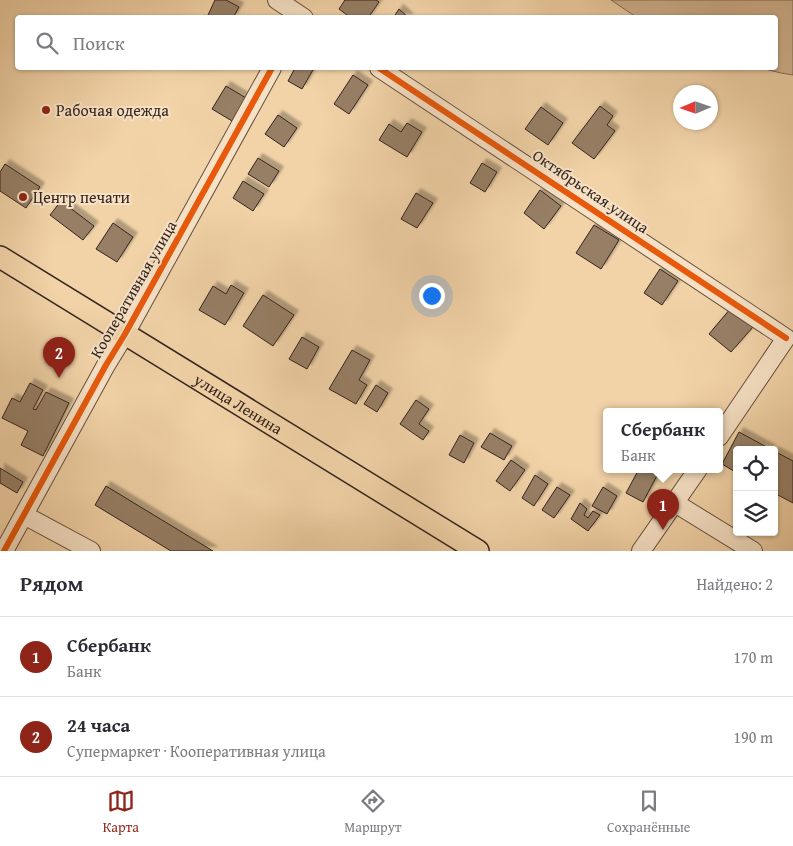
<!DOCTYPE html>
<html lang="ru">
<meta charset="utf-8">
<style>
:root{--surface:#fff;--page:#f7f7f7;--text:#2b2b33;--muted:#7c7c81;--line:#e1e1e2;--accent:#8f2418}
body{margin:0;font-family:"Gentium Book Plus",serif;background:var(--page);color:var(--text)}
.controls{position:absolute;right:15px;bottom:15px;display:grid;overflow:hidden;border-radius:5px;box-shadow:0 1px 4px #0004}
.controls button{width:45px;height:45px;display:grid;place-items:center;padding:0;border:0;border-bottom:1px solid var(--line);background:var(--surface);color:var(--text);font:25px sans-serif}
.compass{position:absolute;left:673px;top:85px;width:45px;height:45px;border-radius:50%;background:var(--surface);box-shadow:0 1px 4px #0004;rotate:268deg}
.you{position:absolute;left:431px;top:295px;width:18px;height:18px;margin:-12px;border:4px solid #fff;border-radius:50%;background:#1a73e8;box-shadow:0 0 0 8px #1a73e833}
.badge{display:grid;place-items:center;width:32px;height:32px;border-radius:50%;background:var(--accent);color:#fff;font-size:16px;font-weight:700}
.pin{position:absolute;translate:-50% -41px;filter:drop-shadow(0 1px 2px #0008)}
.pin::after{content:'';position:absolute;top:26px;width:18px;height:15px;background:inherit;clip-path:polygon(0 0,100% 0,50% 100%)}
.popup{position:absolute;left:603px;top:408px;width:120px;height:65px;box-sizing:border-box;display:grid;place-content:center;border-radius:5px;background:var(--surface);filter:drop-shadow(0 1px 4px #0005);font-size:16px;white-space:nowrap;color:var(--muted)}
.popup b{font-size:19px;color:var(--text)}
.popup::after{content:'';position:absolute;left:50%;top:100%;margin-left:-10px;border:10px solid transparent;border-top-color:var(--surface)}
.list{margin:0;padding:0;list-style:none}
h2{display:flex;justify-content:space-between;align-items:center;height:65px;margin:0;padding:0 20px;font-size:21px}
h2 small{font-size:16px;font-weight:400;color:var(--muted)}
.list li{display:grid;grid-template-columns:32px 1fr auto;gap:15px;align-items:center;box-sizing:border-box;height:80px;padding:0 20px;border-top:1px solid var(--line)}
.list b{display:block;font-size:19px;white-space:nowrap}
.list p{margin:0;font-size:16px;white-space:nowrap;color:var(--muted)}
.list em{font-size:16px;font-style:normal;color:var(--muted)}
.icon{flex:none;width:28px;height:28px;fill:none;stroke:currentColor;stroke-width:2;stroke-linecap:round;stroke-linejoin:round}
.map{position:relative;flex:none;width:793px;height:551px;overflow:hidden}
.search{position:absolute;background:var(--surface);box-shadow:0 1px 4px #0004;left:15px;right:15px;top:15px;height:55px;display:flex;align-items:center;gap:12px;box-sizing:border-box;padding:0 18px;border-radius:5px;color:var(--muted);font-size:19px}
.sheet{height:225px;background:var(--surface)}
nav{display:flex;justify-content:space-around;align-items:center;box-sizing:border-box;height:70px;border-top:1px solid var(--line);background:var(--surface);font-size:14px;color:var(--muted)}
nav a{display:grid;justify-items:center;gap:2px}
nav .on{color:var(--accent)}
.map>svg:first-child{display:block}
.green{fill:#d2b591;stroke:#836c58}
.building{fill:#977f66;stroke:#34241e;filter:url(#shadow)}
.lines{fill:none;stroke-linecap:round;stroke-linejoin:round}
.minor-casing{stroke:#645040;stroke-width:20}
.major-casing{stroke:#34241e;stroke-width:24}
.minor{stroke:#f7e2c6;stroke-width:18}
.major{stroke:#f2d3a8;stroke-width:21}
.cycleway-casing{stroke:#f7e2c6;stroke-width:9}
.cycleway{stroke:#e8590c;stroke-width:6}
.poi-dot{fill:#8f2418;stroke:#f7e2c6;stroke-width:2}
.labels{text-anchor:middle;stroke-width:4;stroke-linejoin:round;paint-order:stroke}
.poi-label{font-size:16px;fill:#34241e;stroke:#f7e2c6;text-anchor:start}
.street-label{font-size:16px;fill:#34241e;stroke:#f7e2c6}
</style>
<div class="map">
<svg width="793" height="551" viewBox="0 0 793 551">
<defs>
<filter id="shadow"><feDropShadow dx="4.5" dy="-4.5" stdDeviation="1" flood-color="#0004"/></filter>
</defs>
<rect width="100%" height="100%" fill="#f2d3a8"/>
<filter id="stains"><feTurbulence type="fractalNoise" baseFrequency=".004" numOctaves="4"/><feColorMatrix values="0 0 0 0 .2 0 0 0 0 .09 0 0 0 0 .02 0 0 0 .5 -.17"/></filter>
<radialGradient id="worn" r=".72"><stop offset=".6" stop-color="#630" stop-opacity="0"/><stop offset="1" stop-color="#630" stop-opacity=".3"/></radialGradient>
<path class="green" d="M611,0H793V75L781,73L761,68H776V18L636,17Z"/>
<path class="building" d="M215,0H226L239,7L233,18H213L208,15Z
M345,0H376L379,2L368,18H351L339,9Z
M399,9L409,18H393Z
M295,68H314L302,89L288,81Z
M353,75L368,85L349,114L334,104Z
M226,86L246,98L232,121L212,109Z
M600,106L613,116L607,125L615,131L594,159L572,143Z
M541,107L563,123L548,145L525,129Z
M278,115L297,128L284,147L265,134Z
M407,123L422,132L407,157L379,140L389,124L401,132Z
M258,158L279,171L269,187L248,174Z
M482,163L497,172L485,192L470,183Z
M5,164L40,187L26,208L0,191V172Z
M243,181L264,194L253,211L233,198Z
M540,190L561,206L544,229L524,213Z
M416,193L433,203L417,228L401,219Z
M61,201L94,226L83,240L50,215Z
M113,223L133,237L117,262L96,249Z
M594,225L619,240L601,269L576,253Z
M660,269L678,281L662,305L644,293Z
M231,285L244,293L225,325L199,310L213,286L226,294Z
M263,295L294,315L273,346L243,326Z
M731,308L753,327L731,352L709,334Z
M302,337L319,347L307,369L289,359Z
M352,350L370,360L359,380L367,385L356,404L329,389Z
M30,383L43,390L33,409L36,410L46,392L69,403L43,456L21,445L28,431L2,418L12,398L20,402Z
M376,385L388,393L377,412L364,404Z
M416,400L429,409L419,424L429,431L423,440L400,424Z
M739,432L772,450H737V473L722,464Z
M490,433L512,446L504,460L481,447Z
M460,435L474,443L464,463L449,455Z
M774,451L793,461V503L774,493Z
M511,460L525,470L510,491L496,481Z
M0,468L23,482L17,493L0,483Z
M639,469H658L660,470L643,502L626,493Z
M535,475L548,484L534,506L522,498Z
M106,486L213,551H171L95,505Z
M557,487L570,495L554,518L542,510Z
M603,487L617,496L607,514L592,506Z
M580,503L587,509L584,515L588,518L593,511L600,515L588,531L571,519Z"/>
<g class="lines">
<defs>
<path id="minor" d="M277,0L304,18
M379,68L786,338L719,437
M675,503L753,551
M24,515L91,551
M4,551L106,365L125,334L272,68
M641,551L698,469"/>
<g id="major">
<path id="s1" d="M0,257L478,551"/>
</g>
</defs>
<use href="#minor" class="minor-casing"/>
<use href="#major" class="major-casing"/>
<use href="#minor" class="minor"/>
<use href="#major" class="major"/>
<defs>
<path id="cycleway" d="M379,68L786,338
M4,551L106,365L125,334L272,68"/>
</defs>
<use href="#cycleway" class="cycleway-casing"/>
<use href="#cycleway" class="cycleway"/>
</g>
<g class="poi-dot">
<circle cx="46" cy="110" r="5"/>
<circle cx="23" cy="197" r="5"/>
</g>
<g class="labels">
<g class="poi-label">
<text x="56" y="116">Рабочая одежда</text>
<text x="33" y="203">Центр печати</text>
</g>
<g class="street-label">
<text transform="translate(591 191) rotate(34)" y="6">Октябрьская улица</text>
<text transform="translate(133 289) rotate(-60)" y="6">Кооперативная улица</text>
<text dy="6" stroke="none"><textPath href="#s1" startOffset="280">улица Ленина</textPath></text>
</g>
</g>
<rect width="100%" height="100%" filter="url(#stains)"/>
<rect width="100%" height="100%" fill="url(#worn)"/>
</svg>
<div class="controls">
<button><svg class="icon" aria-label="locate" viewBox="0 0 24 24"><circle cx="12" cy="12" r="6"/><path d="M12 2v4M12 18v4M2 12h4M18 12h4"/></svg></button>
<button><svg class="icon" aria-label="layers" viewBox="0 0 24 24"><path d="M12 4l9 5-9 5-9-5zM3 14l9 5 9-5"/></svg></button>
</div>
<svg class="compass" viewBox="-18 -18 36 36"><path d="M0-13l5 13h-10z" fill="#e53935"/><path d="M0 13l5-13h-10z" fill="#7c7c81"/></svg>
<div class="you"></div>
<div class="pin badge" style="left:663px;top:530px">1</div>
<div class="popup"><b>Сбербанк</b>Банк</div>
<div class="pin badge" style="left:59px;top:378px">2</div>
<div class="search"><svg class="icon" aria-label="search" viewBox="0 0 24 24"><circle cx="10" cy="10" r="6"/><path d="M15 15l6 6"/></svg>Поиск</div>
</div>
<section class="sheet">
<h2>Рядом<small>Найдено: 2</small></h2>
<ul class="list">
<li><span class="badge">1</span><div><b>Сбербанк</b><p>Банк</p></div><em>170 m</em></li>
<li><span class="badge">2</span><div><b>24 часа</b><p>Супермаркет · Кооперативная улица</p></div><em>190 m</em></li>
</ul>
</section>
<nav>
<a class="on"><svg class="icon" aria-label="map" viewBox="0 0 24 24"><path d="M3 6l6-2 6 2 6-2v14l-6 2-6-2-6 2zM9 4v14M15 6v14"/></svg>Карта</a>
<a><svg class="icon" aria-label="directions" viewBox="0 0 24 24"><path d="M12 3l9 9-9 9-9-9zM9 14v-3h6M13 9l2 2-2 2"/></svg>Маршрут</a>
<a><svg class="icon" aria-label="saved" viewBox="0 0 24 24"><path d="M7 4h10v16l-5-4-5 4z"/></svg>Сохранённые</a>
</nav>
